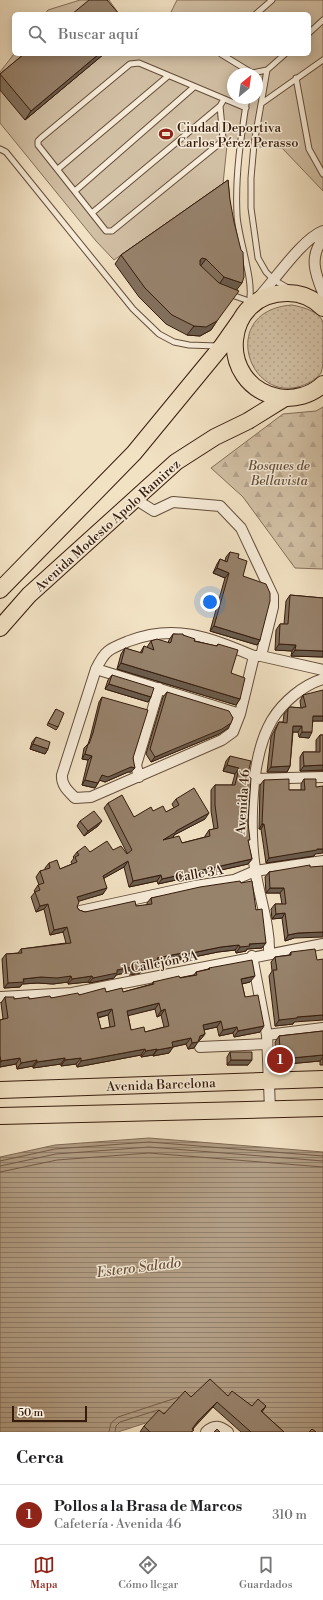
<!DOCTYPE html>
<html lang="es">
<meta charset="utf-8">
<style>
:root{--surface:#fff;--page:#f6f6f6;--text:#202124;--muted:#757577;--line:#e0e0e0;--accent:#8f2418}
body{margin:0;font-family:"Libre Bodoni",serif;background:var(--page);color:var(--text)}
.compass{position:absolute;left:227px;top:68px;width:36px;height:36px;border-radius:50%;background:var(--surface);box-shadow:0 2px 10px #0003;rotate:29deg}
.scale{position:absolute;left:12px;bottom:10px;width:75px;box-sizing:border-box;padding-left:4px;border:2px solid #351b0c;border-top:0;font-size:11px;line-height:14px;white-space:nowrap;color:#351b0c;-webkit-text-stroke:3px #f7ecd9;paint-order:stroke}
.you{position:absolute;left:210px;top:602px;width:14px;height:14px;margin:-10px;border:3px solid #fff;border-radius:50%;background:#1a73e8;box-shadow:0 0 0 6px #1a73e833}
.badge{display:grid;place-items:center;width:26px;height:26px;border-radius:50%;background:var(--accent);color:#fff;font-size:13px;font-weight:700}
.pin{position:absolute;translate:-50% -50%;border:2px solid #fff;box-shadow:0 1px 4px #0006}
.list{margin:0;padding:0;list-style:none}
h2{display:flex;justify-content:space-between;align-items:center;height:52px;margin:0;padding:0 16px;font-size:17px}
h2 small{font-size:13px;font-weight:400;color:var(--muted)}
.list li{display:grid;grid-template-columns:26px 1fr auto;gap:12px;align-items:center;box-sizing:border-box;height:60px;padding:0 16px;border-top:1px solid var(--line)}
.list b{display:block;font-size:15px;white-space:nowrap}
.list p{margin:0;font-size:13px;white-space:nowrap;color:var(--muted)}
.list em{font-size:13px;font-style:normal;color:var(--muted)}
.icon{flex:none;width:22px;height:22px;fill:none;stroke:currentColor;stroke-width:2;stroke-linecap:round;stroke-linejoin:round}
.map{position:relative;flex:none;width:323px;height:1432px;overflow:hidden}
.search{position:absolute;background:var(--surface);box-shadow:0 2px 10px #0003;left:12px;right:12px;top:12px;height:44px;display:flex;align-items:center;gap:10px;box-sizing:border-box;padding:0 14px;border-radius:6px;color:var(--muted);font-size:15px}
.sheet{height:112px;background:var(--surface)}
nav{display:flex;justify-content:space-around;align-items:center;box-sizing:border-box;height:56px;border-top:1px solid var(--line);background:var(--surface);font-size:11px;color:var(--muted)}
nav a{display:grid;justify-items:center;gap:2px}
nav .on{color:var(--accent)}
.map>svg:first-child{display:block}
.green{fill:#d2c0a5;stroke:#846e58;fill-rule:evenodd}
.forest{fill:url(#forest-firs);stroke:#846e58}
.garden{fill:url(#garden-dots);stroke:#846e58}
.water{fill:url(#water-rules);stroke:#806a55}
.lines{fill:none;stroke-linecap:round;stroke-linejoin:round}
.shore{stroke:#745c48;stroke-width:1}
.service-casing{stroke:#644d3a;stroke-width:7}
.minor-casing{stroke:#644d3a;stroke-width:12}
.primary-casing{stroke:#351b0c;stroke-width:18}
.service{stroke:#f7ecd9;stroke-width:5}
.minor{stroke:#f7ecd9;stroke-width:10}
.primary{stroke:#f2e2c4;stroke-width:16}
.wall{fill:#82705d;stroke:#351b0c;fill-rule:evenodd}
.shaded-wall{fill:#6a5b4c;stroke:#351b0c}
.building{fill:#97826c;stroke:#351b0c;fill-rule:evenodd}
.labels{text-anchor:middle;stroke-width:3;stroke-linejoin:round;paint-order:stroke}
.poi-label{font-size:13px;fill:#351b0c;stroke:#f7ecd9;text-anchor:start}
.park-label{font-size:13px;font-style:italic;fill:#644d3a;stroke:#f7ecd9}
.street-label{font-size:13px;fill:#351b0c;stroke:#f7ecd9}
.water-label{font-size:14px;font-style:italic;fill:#674f3c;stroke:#f7ecd9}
</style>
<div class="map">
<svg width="323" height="1432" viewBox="0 0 323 1432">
<defs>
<pattern id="forest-firs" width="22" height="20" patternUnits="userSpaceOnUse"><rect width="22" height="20" fill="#d2c0a5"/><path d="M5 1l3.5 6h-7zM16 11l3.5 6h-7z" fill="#b5a48d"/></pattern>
<pattern id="garden-dots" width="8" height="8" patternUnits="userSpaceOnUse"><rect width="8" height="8" fill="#d2c0a5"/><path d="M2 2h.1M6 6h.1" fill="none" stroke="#b5a48d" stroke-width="1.8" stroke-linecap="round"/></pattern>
<pattern id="water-rules" width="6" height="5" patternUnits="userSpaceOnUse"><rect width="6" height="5" fill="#b29e85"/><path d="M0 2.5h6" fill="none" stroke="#92806b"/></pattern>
</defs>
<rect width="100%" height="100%" fill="#f2e2c4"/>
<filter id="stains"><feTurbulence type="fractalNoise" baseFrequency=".005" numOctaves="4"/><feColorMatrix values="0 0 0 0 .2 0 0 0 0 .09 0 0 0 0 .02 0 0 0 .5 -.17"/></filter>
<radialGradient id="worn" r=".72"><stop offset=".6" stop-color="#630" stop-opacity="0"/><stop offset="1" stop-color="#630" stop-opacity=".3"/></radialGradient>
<path class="green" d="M80,0H109L119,14H45L48,10Z
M177,0H323V191L282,148L227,145L223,184L114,260L96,241L0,123V72L14,54H309V14H170ZM233,74H257V98H233Z"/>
<path class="forest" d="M323,407V569L295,568L243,497L211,468L283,414L316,411Z"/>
<path class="garden" d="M292,305C302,307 319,311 323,322C323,329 323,346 323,353C323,359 323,368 321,373C315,381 307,384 298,387C246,400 220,310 292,305Z"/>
<path class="water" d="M149,1138L323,1152V1432H256L207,1403L118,1432H0V1157L55,1145Z"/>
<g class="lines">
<path class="shore" d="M0,1161L55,1149L149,1142L323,1156
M0,1166L56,1154L149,1147L323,1161
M0,1172L57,1160L149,1153L323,1167
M109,1432L111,1423L118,1417L179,1397
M115,1432L116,1426L120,1422L158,1410"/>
<defs>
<path id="service" d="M256,14L272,0
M309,33L323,20
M221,54L252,73L267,70L285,54
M267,70L254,144L251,178V208L258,258L266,272L274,280L288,288
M296,78L309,149L323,174
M247,98C241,137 235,175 237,215C238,238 255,282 249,303
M262,103L323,60
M220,106L223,138L220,143L112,231H106L38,145V141L41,138L130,64L139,63L246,108
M0,149L6,152L133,309L159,334L174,342L189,345L217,346
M58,169L168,76
M75,191L194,87
M92,213L220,106L224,99
M229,294L249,301"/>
<path id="minor" d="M323,239C309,257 315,273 323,293
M258,298C275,280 302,239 323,231
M135,499L154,511L173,502L220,506L241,528L273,596V607L261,656
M254,656L240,714L233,732L222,740L91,797L75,798C68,791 61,785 62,775L96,669C105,650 109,649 129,641C176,623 210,638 254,656H261L323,670
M96,669L240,714
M139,777L136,765L159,688
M255,779L323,777
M80,911L195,886L234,880L255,871L323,861
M269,953C270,925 259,897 255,869C249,828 250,757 272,720C283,702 303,685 323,679
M252,956L267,1035L270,1109
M1,997L72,993L323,944
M267,1035L323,1028
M200,1047L267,1044
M206,1432C214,1424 220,1426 228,1432"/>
<path id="primary" d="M323,308C313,298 301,293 288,293C223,292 215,384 278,397C294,400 312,395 323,384
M0,590L134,453L222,346L241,319
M0,628L29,595L176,462L215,437L248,421L285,398
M0,1090L323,1079
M0,1116L323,1108"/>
</defs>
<use href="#service" class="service-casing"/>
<use href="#minor" class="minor-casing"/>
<use href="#primary" class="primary-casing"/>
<use href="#service" class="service"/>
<use href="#minor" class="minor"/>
<use href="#primary" class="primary"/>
</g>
<path class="wall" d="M24,54H104L25,120L0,90V74Z
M228,180L237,290L211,330L200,336L187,335L166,324L139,297L115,264L121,255Z
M230,552L238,558L260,640L257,645L210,631L225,578L213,573L217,564L220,559L225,561L226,557Z
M290,595L323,598V657L291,656L292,651L275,650L276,630L280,624H284L286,601Z
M173,634L183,635L194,641L216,646L218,644L231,673L240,699L236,705L117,669L121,654L125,648L140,653L144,646L147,648V647L151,641L168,643L169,640Z
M112,675L151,697L148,702L105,689L108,680Z
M167,692L228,728L219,734L151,762L146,754L163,697Z
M303,695L323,721H313L309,738L299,737L298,732H293L290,766L287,772H267L271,737L276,727L279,722H283L284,714L290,707L301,708L300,701Z
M102,697L133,758L131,772H128L105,782L100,780L95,788L82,785L88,760L82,759L84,748L88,744L90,738L99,702Z
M56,709L58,727L56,730L47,725Z
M320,735H323V771H300V757L303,752H316V740Z
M36,737L48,749L45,754L30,749L32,742Z
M230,756L248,773V843L252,859L248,864L158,884L157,881L129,887L124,867L104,878L103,894L78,901L77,907L79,910L85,912L147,905V903L151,898L241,883L256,910L262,948L247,949L246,951L236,953L235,950L218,952L179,960L178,959L155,963L154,965L143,968L140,973L129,975V972L116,975L114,978L89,983L88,982L68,984V982L53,984L38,983L22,984L20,987L4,988L2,959L6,954L18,953L21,949L66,943L63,932L50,935L44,909L36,912L31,897L35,892L34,891L38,885H39L36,877L40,871L45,870V868L49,863L60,869L72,864L71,862L74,858L73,857L77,852H90L113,850L127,853L104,808L108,803L134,817L153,811L166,812L174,808L172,804L176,799L205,819L174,835L173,838L182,843L205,837V836L209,830L214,829L211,811V790L215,785H232L235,774L223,771L226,761Z
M304,779L316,787L315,854L314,856L266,863L261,829H259L260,785L264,780L289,790H301V784Z
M80,821L98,826L84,836L77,826Z
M310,867L294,938L285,941L282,918L272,919L271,909L275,904H282L280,893H266L265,877L269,872Z
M291,952L294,1022L293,1024L275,1026L269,976L272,971L271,962L275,957L289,955Z
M209,968L250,982L242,984L245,997L260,1032L234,1037L233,1033L219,1036L217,1027L204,1030L205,1034L200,1040L198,1041L194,1048L188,1049L186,1044L173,1047L169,1053L153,1056V1055L141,1057V1055L77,1067L76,1064L61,1066V1064L33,1068V1066L17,1069L16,1064L0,1067V1020L3,1019L1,1003L5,997L14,999H29L51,998L106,992H123L152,984L153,982L180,978L194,975L196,972L208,969ZM155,1009L157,1017L161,1015L164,1027L145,1032L131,1030L128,1015ZM108,1015L110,1027L101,1029L98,1018Z
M323,1031V1065H320V1061L277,1065L275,1042L279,1036Z
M230,1052L248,1065H227V1057Z
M228,1396L252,1406H266L262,1412L284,1432H241L213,1407L194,1427L193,1429L192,1432H140L144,1426L191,1397Z"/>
<path class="shaded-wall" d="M99,54H104L25,120L31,111Z
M202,258L206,259L199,268L200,260Z
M224,277L242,283L235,292L218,286Z
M217,321L211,330L200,336L187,335L194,326Z
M217,568L229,573L225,578L213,573Z
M214,626L260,640L257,645L210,631Z
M279,644L296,645L292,651L275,650Z
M295,650L323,651V657L291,656Z
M121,663L240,699L236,705L117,669Z
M109,684L151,697L148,702L105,689Z
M313,716H323V721H309Z
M231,723L228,728L219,734L151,762L155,757Z
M293,726H302L298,732H289Z
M302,732H312L309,738L299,737Z
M33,744L48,749L45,754L30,749Z
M85,754L92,756L88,760L82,759Z
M227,765L239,768L235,774L223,771Z
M323,765V770L300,771L304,766Z
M290,766L287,772H267L271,767Z
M131,767L135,768L131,772H128L105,782L99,780L102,775Z
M85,780L98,783L95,788L82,785Z
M209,813L205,819L174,835L173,838L163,840L176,831Z
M102,821L98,826L84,836L88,831Z
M262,824H264L261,829H259Z
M317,849H323V853L315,854L314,856L266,863L269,858Z
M252,859L248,864L158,884L162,879Z
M128,861L124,867L99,881L103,876Z
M161,875L157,881L129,887L133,881Z
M107,888L103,894L73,903L77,897Z
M270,888H284L280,893H266Z
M48,904L44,909L36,912L40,906Z
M285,913L282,918L272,919L276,914Z
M67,927L63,932L50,935L54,930Z
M323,932V937L294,938L285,941L288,935L298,933Z
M266,943L262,948L247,949L246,951L236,953L240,947L249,944Z
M239,945L235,950L218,952L179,960L182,955L221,947Z
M182,953L178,959L155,963L154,965L143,968L140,973L129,975L133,970L142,963L157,958Z
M132,967L129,972L116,975L114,978L89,983L93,978L117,970Z
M71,976L68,982L53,984L38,983L22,984L20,987L4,988L8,983L23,979L41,977Z
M92,976L88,982L68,984L72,979Z
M255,976L250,982L237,985L241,979Z
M159,1003L155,1009L123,1017L127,1011Z
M112,1009L108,1015L92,1019L97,1013Z
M165,1009L161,1015L157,1017L161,1011Z
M323,1015V1020L294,1022L293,1024L275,1026L279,1020L297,1017Z
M221,1021L217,1027L198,1031L203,1025Z
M264,1026L260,1032L234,1037L238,1031Z
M237,1027L233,1033L219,1036L223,1030Z
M205,1034L200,1040L196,1042L200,1036Z
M191,1038L186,1044L168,1048L172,1042Z
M198,1042L194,1048L188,1049L192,1043Z
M173,1047L169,1053L153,1056L157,1050Z
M145,1049L141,1055L77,1067L81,1061Z
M157,1049L153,1055L141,1057L146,1051Z
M323,1055V1057L320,1061L277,1065L281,1059Z
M20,1058L16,1064L0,1067V1063L1,1061Z
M65,1058L61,1064L33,1068L37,1062Z
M81,1058L76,1064L61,1066L65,1060Z
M37,1060L33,1066L17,1069L21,1063Z
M231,1060H252L248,1065H227Z
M217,1402L213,1407L190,1432L198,1421Z"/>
<path class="building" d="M89,0H107L119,14H72Z
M24,54H99L31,111L0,74Z
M228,180L230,200L234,222L241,250L243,252L244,277L242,283L224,277L206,259L202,258L200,260V265L219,283L239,291L217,321L206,327L194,326L172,315L145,288L121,255Z
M230,552L239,554L238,558L247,561L243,576L266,584L270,593V601L260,640L214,626L229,573L217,568L220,559L227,562Z
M290,595L323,598V651L295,650L296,645L279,644L280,624H288Z
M173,634H183V635L195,639L194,641L217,646L218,644L238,650L231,673L245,678L240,699L121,663L125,648L142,653L144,646L154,650L151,641L157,639L170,643L171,642Z
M112,675L154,688L151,697L109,684Z
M323,690V716H313L312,732H302V726H293L290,766L271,767L275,731L279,722L287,723L288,709L290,707L303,708V707H306L303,695Z
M167,692L229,711L233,718L231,723L222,729L155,757L150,749Z
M102,697L148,710L133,758L135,768L131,767L108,777L102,775L98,783L85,780L92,756L85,754L88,744H89L93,733Z
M56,709L64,713L58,727L48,723Z
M320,735H323V765L304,766L303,752H320Z
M36,737L50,742L48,749L33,744Z
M230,756L251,761L248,773H250L248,777L251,778L248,823L250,840H248L252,859L162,879L161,875L133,881L128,861L103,876L107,888L77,897L79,902L77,907L79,910L85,912L135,901L136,906L152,904L151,898L200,887L240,881L241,883L252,881L256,910L262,909L266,943L249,944L250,946L240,947L239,945L221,947L182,955V953L157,958L158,960L142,963L143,968L133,970L132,967L117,970V973L93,978L92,976L72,979L71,976L57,978L41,977L23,979L24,982L8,983L6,954L22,953L21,949L71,943L67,927L54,930L48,904L40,906L35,892L40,890L38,885L44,883L40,871L50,868L49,863L57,860L60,869L77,862L75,857L79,855L77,852L85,846L90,852L107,841L113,850L121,846L127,854L132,850L108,803L122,795L134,817L151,807L153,811L163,806L166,812L179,805L176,799L194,788L209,813L176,831V832L163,840L179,836L182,843L210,836L209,830L218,828L215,805V785H235L239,768L227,765Z
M289,779V790H305L304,779H316V787L323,786V849H317V850L269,858L264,824H262L264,780Z
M94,811L102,821L88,831L80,821Z
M310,865V867L323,866V932L298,933L288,935L285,913L276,914L275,904H286L284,888H270L269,872Z
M315,949L317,960L323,959V1015L297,1017V1018L279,1020L273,970H277L275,957L291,955V952Z
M252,960L255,976L241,979L245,997L258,995L264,1026L238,1031L237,1027L223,1030L221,1021L203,1025L205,1034L200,1036L198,1042L192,1043L191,1038L172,1042L173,1047L157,1050V1049L146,1051L145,1049L81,1061V1058L65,1060V1058L37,1062V1060L21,1063L20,1058L1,1061L0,1056V1020L8,1018L5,997H14V999L29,997V999L50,996L51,998L78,993L79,995L105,988L106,992L122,988L123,992L154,984L153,982L179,976L180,978L197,975L196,972L210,969L209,968ZM159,1003L161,1011L165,1009L169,1026L145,1032L144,1027L131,1030L127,1011ZM112,1009L115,1026L101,1029L97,1013Z
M323,1031V1055L281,1059L279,1036Z
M230,1052H252V1060H231Z
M210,1379L228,1396L232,1391L252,1406L258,1399L266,1406L261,1411L284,1432H251L217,1402L198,1421L192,1429L194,1430L191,1432H150L144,1426L159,1410L164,1414L185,1391L191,1397Z
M217,1429L220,1432H214Z
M312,1429L316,1432H309Z"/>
<defs>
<symbol id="stadium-bare" viewBox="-9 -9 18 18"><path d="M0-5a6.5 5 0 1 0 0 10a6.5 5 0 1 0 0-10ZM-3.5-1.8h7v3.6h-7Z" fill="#8f2418" stroke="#f7ecd9" stroke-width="2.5" paint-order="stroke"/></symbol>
</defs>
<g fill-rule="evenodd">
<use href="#stadium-bare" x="156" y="124" width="20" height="20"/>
</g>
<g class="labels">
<g class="poi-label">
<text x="177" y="132">Ciudad Deportiva<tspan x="177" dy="15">Carlos Pérez Perasso</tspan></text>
</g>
<g class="park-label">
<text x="279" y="470">Bosques de<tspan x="279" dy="15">Bellavista</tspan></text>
</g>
<g class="street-label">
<text transform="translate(107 525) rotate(-42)" y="5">Avenida Modesto Apolo Ramirez</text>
<text transform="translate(242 802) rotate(-86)" y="5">Avenida 46</text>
<text transform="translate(199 873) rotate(-10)" y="5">Calle 3A</text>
<text transform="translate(160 962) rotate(-11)" y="5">1 Callejón 3A</text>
<text transform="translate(161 1084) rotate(-2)" y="5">Avenida Barcelona</text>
</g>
<g class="water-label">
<text transform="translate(139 1267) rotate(-7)" y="5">Estero Salado</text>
</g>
</g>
<rect width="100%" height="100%" filter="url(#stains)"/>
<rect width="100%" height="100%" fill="url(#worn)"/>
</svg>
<svg class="compass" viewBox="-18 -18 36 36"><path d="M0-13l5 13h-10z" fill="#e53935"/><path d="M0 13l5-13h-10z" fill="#757577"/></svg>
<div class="scale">50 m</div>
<div class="you"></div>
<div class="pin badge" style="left:280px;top:1060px">1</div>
<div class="search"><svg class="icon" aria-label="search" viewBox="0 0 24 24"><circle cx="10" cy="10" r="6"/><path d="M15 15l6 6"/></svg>Buscar aquí</div>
</div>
<section class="sheet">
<h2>Cerca<small></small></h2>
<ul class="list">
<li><span class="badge">1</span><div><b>Pollos a la Brasa de Marcos</b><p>Cafetería · Avenida 46</p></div><em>310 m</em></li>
</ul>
</section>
<nav>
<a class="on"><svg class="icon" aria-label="map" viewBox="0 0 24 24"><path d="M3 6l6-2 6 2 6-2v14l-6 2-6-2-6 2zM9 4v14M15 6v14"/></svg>Mapa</a>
<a><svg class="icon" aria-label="directions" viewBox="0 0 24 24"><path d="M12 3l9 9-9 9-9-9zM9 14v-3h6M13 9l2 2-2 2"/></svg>Cómo llegar</a>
<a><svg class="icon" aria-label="saved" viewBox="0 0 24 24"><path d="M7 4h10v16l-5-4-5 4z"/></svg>Guardados</a>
</nav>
